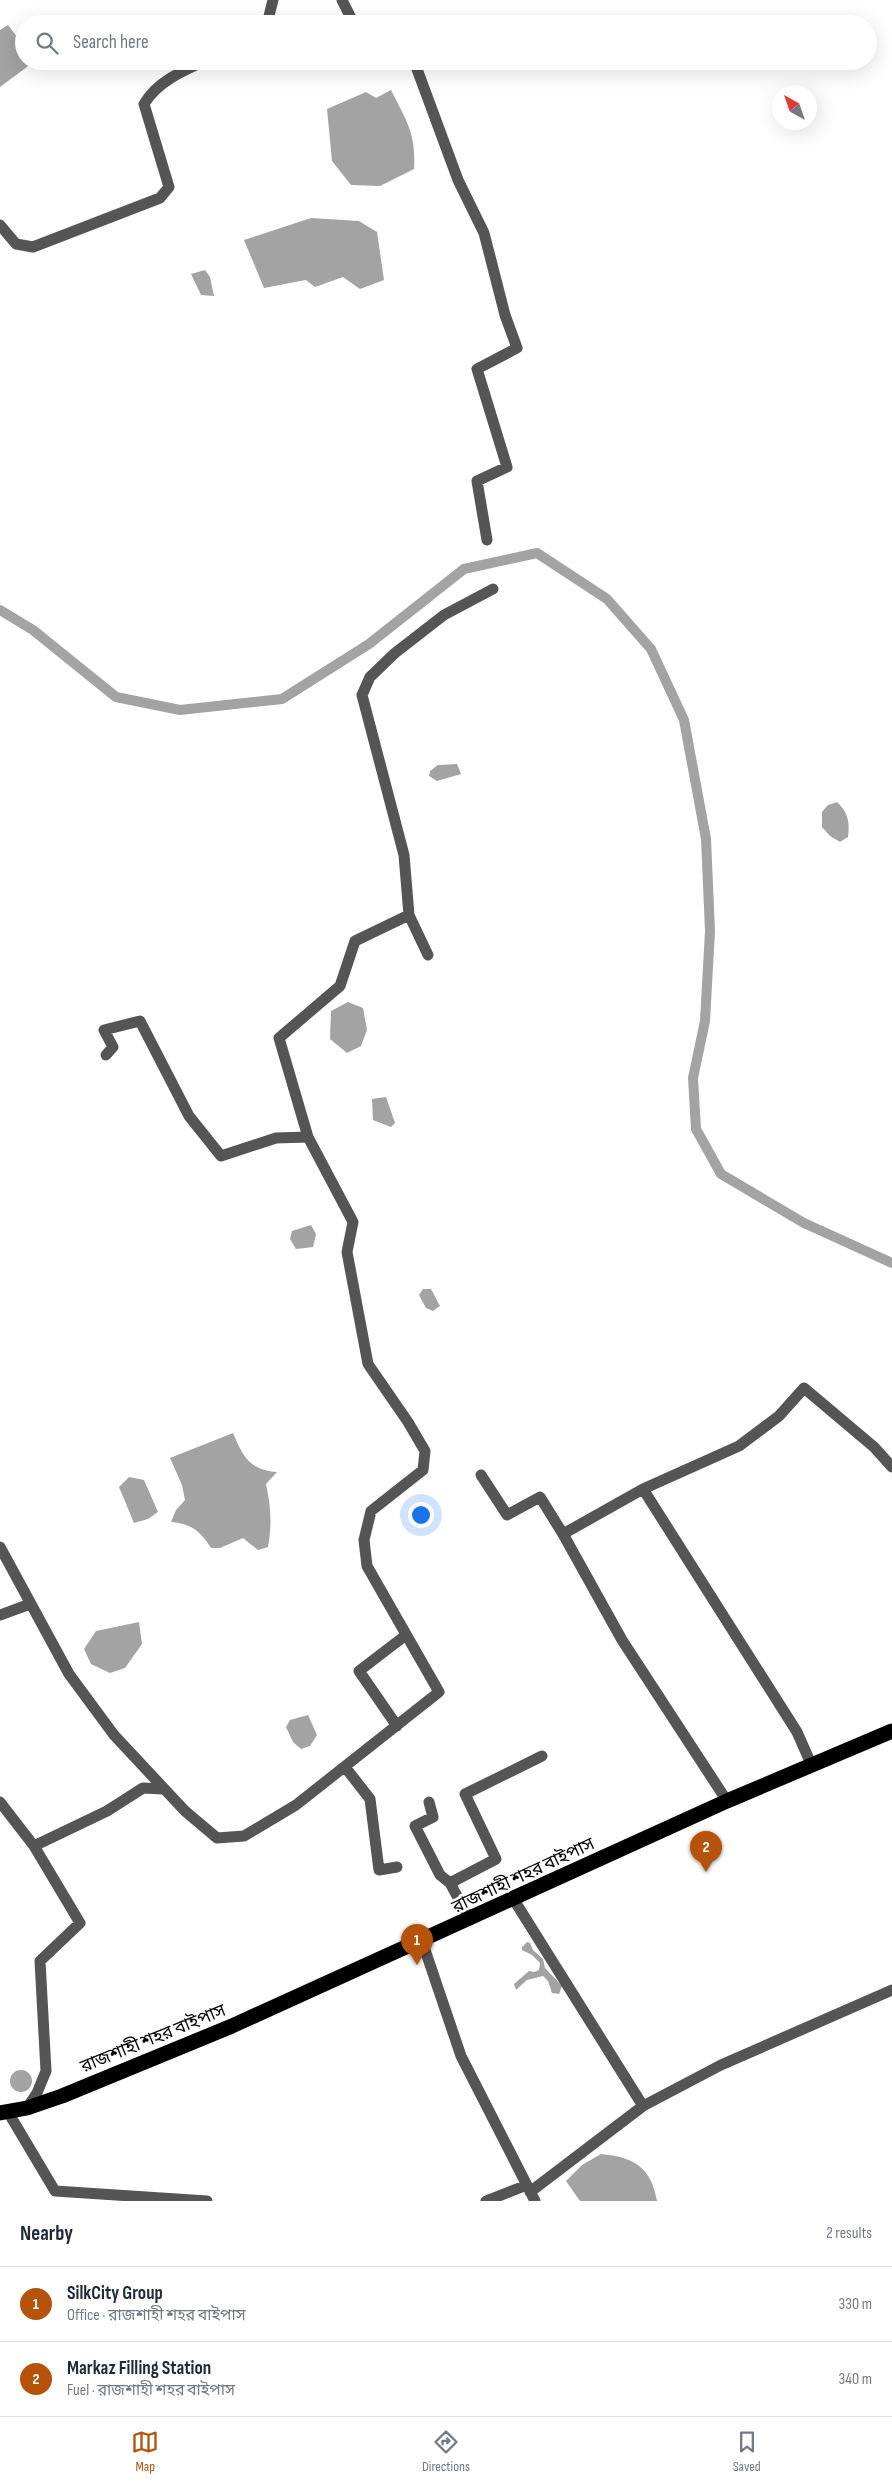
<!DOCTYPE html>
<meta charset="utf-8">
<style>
:root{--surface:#fff;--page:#f2f2f3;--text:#1f2937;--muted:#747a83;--line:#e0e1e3;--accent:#b45309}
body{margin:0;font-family:"Sofia Sans Condensed","Noto Sans Bengali",sans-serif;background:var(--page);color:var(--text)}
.compass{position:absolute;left:772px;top:85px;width:45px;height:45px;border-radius:50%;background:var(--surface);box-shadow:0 5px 20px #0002;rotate:320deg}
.you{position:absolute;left:420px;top:1514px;width:18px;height:18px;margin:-12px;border:4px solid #fff;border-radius:50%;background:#1a73e8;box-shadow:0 0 0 8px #1a73e833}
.badge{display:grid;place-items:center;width:32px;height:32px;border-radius:50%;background:var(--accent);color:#fff;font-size:16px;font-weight:700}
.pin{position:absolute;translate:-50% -41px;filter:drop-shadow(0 1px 2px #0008)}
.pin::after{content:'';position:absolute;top:26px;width:18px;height:15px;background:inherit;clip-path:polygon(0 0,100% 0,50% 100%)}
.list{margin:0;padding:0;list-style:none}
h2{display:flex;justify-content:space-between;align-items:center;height:65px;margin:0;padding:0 20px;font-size:21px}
h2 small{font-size:16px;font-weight:400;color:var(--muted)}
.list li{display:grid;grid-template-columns:32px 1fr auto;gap:15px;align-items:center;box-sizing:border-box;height:75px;padding:0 20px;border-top:1px solid var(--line)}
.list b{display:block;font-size:19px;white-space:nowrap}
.list p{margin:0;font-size:16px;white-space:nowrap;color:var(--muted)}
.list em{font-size:16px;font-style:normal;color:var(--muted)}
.icon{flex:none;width:28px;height:28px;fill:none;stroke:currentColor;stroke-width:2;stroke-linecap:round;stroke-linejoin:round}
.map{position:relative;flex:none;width:892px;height:2201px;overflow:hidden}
.search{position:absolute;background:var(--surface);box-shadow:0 5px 20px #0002;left:15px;right:15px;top:15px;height:55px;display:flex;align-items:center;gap:12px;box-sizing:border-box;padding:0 18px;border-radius:28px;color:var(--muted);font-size:19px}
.sheet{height:215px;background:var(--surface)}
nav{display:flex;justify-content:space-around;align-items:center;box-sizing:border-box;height:70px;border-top:1px solid var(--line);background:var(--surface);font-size:14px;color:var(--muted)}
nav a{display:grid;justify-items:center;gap:2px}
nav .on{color:var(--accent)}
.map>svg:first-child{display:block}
.water{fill:#a3a3a3}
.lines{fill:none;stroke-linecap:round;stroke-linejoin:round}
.canal{stroke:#a3a3a3;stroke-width:10}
.minor{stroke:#555;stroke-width:11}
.highway{stroke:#000;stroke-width:15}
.labels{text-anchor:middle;stroke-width:5;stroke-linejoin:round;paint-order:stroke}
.street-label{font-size:18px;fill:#000;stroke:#fff}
</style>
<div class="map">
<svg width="892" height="2201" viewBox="0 0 892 2201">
<rect width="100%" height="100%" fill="#fff"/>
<path class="water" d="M8,25L24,46V61H35L0,87V30Z
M391,90C407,122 416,133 414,169L380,186L351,185L332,161L327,109L366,92L376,98Z
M311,218L359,221L377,232L384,280L360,289L343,277L315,287L306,280L264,288L244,240Z
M205,270L210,277L214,296L201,295L191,274Z
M457,764L461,774L437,781L429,776L430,771L438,765Z
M837,802C848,812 850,822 848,837L840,842L830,836L822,827V812L828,805Z
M348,1002L363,1008L367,1030L361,1046L347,1053L330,1039L331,1011Z
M386,1097L395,1123L391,1127L373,1120L372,1099Z
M311,1225L316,1234L313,1247L296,1249L290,1239L292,1231Z
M423,1289H431L440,1306L433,1311L426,1308L419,1295Z
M233,1433C243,1456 249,1470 277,1472L266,1484C271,1506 272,1525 268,1547L258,1550L243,1538L220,1548H211C200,1531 192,1524 171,1522L176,1510L185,1500L182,1485L170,1458Z
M129,1477L144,1480L158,1512L148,1519L134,1523L119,1487Z
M139,1622L142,1644L125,1668L110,1673L91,1664L84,1649L96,1631Z
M308,1715L317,1735L310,1746L301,1749L293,1742L286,1727L290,1720Z
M527,1942L530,1943L533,1950L543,1959L545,1968L562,1986L559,1994L552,1993L548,1981L543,1976L527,1980L516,1990L514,1984L529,1971L534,1972L539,1970L540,1963L532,1955L522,1950V1947Z
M10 2081a11 11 0 1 1 22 0a11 11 0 1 1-22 0Z
M601,2154C634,2157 651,2167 657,2201H580L566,2181L582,2165Z"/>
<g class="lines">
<path class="canal" d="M0,610L33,630L116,697L180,710L282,699L369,644L464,569L537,553L607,599L651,649L684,720L706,839L710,931L705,1021L693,1078L696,1129L721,1174L804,1223L892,1263"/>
<path class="minor" d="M342,0L354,24
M267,24L273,0
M414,61L458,180L484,233L505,315L517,348L477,369L507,467L477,481L487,540
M0,225L16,244L33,247L160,198L169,187L144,104C157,82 182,71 205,61
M409,915L428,955
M106,1055L113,1047L104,1030L140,1021L189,1116L221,1156L276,1138L308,1137
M481,1475L507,1515L540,1497L563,1534L622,1640L727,1801
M563,1534L643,1489
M0,1547L69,1674L114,1735L185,1811L217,1838L244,1836L296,1805L439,1692L367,1566L364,1540L371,1511L423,1470L425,1451L408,1422L368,1364L347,1252L353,1222L308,1137L279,1038L340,986L355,941L409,915L404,855L362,695L370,677L395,653L444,615L493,589
M0,1615L30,1604
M397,1726L359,1671L406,1635
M812,1766L797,1732L643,1489L739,1446L779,1416L804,1388L874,1447L892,1467
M345,1767L370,1799L379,1870L397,1867
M0,1802L34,1846L80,1923L40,1961L46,2071L37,2093L27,2108
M429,1802L433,1817L415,1826L440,1875L450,1883
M34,1846L107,1811L143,1788L163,1789
M514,1900L643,2106
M470,1920L450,1883L496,1859L465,1794L542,1756
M422,1941L461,2056L535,2201
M8,2112L55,2191L207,2201
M530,2192L643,2106L721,2065L892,1990
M486,2201L527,2185"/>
<path class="highway" d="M0,2113L27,2108L62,2096L232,2026L727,1801L892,1731"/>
</g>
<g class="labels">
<g class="street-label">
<text transform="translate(523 1875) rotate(-25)" y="6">রাজশাহী শহর বাইপাস</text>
<text transform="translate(153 2038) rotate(-22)" y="6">রাজশাহী শহর বাইপাস</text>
</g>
</g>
</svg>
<svg class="compass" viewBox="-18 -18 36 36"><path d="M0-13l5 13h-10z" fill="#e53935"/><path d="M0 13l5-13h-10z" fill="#747a83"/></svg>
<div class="you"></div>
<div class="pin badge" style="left:417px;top:1965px">1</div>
<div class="pin badge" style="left:706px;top:1872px">2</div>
<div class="search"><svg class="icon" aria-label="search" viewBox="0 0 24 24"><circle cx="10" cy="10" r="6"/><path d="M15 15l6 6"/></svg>Search here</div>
</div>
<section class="sheet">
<h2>Nearby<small>2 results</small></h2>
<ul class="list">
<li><span class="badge">1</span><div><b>SilkCity Group</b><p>Office · রাজশাহী শহর বাইপাস</p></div><em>330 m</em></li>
<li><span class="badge">2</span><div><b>Markaz Filling Station</b><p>Fuel · রাজশাহী শহর বাইপাস</p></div><em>340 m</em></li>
</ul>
</section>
<nav>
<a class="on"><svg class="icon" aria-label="map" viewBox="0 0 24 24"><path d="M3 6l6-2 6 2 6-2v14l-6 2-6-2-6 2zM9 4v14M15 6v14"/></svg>Map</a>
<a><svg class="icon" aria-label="directions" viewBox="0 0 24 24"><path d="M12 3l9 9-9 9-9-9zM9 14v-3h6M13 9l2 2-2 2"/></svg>Directions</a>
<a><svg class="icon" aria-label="saved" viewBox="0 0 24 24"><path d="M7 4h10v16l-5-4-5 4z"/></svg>Saved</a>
</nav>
